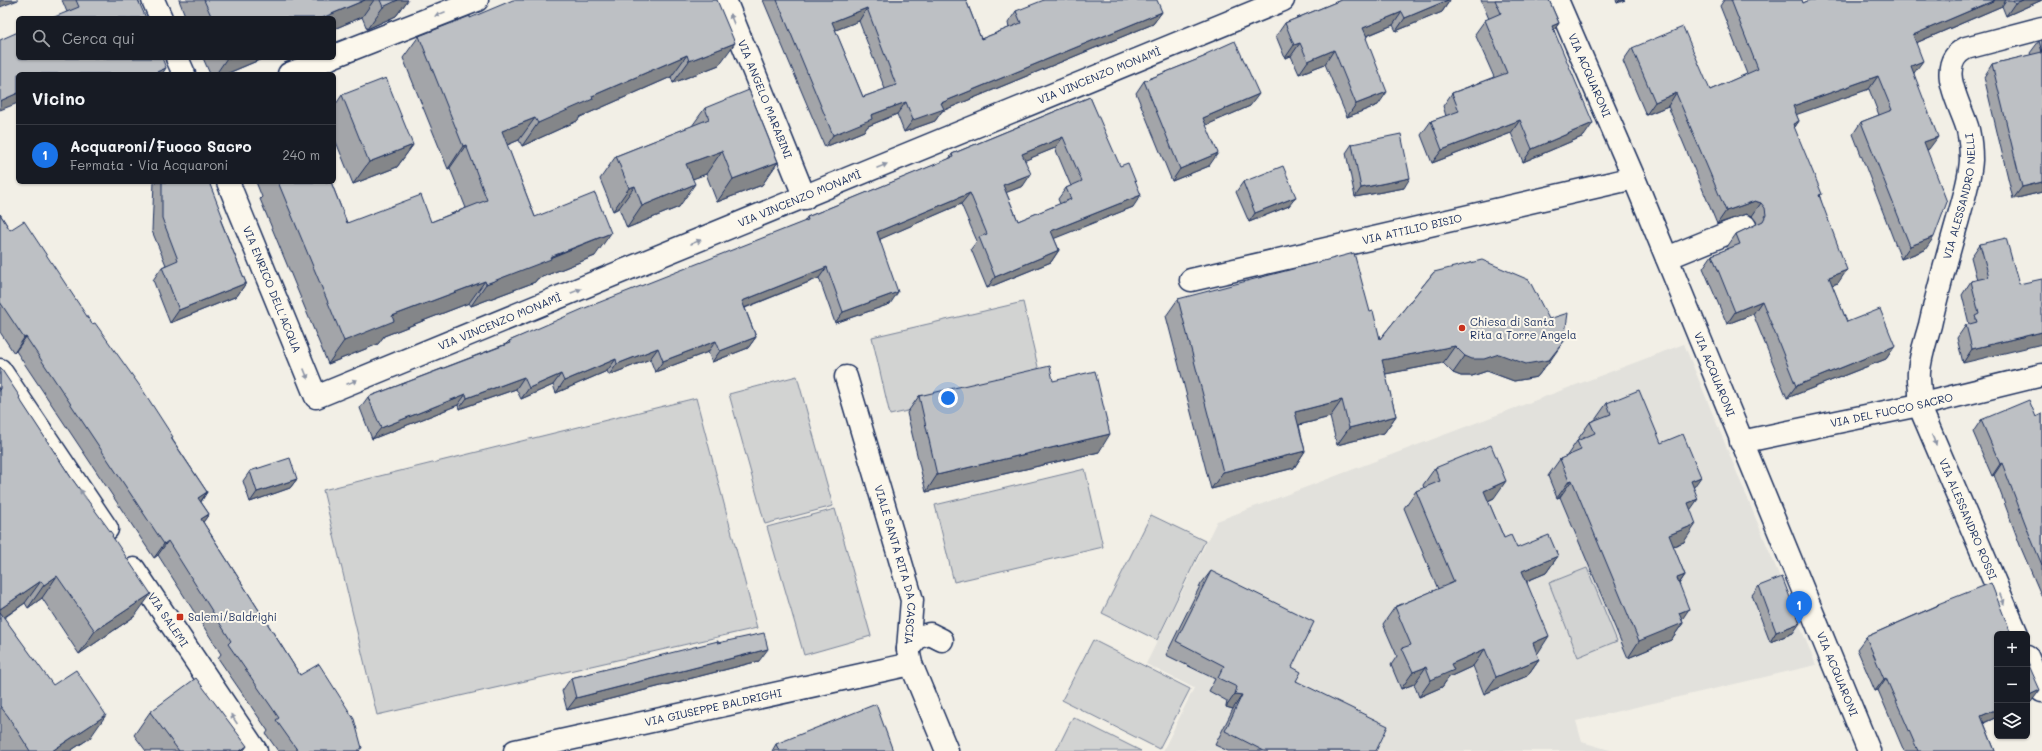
<!DOCTYPE html>
<html lang="it">
<meta charset="utf-8">
<style>
:root{--surface:#171b24;--page:#20242c;--text:#f1f3f6;--muted:#9ea1a6;--line:#363941;--accent:#1a73e8}
body{margin:0;font-family:Mali,sans-serif;background:var(--page);color:var(--text)}
.controls{position:absolute;right:12px;bottom:12px;display:grid;overflow:hidden;border-radius:6px;box-shadow:0 1px 3px #0004}
.controls button{width:36px;height:36px;display:grid;place-items:center;padding:0;border:0;border-bottom:1px solid var(--line);background:var(--surface);color:var(--text);font:20px sans-serif}
.you{position:absolute;left:948px;top:398px;width:14px;height:14px;margin:-10px;border:3px solid #fff;border-radius:50%;background:#1a73e8;box-shadow:0 0 0 6px #1a73e833}
.badge{display:grid;place-items:center;width:26px;height:26px;border-radius:50%;background:var(--accent);color:#fff;font-size:13px;font-weight:700}
.pin{position:absolute;translate:-50% -33px;filter:drop-shadow(0 1px 2px #0008)}
.pin::after{content:'';position:absolute;top:21px;width:14px;height:12px;background:inherit;clip-path:polygon(0 0,100% 0,50% 100%)}
.list{margin:0;padding:0;list-style:none}
h2{display:flex;justify-content:space-between;align-items:center;height:52px;margin:0;padding:0 16px;font-size:17px}
h2 small{font-size:13px;font-weight:400;color:var(--muted)}
.list li{display:grid;grid-template-columns:26px 1fr auto;gap:12px;align-items:center;box-sizing:border-box;height:60px;padding:0 16px;border-top:1px solid var(--line)}
.list b{display:block;font-size:15px;white-space:nowrap}
.list p{margin:0;font-size:13px;white-space:nowrap;color:var(--muted)}
.list em{font-size:13px;font-style:normal;color:var(--muted)}
.icon{flex:none;width:22px;height:22px;fill:none;stroke:currentColor;stroke-width:2;stroke-linecap:round;stroke-linejoin:round}
.map{position:relative;flex:none;width:2042px;height:751px;overflow:hidden}
.search{position:absolute;background:var(--surface);box-shadow:0 1px 3px #0004;left:16px;top:16px;width:320px;height:44px;display:flex;align-items:center;gap:10px;box-sizing:border-box;padding:0 14px;border-radius:6px;color:var(--muted);font-size:15px}
.panel{position:absolute;background:var(--surface);box-shadow:0 1px 3px #0004;left:16px;top:72px;width:320px;height:112px;border-radius:6px}
.map>svg:first-child{display:block}
.built{fill:#e2e1dc}
.green{fill:#d2d3d2;stroke:#768198}
.lines{fill:none;stroke-linecap:round;stroke-linejoin:round}
.minor-casing{stroke:#1b2f5e;stroke-width:25}
.minor{stroke:#fbf7ec;stroke-width:22}
.wall{fill:#a3a5a9;stroke:#1b2f5e;fill-rule:evenodd}
.shaded-wall{fill:#848689;stroke:#1b2f5e}
.building{fill:#bdc0c4;stroke:#1b2f5e;fill-rule:evenodd}
.oneway{fill:#8b93a5}
.poi-dot{fill:#c8321e;stroke:#fbf7ec;stroke-width:1.5}
.labels{text-anchor:middle;stroke-width:4;stroke-linejoin:round;paint-order:stroke}
.street-label{font-size:11px;fill:#1b2f5e;stroke:#fbf7ec}
.poi-label{font-size:11px;fill:#1b2f5e;stroke:#fbf7ec;text-anchor:start}
</style>
<div class="map">
<svg width="2042" height="751" viewBox="0 0 2042 751">
<rect width="100%" height="100%" fill="#f2efe6"/>
<filter id="ink" filterUnits="userSpaceOnUse"><feTurbulence type="fractalNoise" baseFrequency=".025" numOctaves="2"/><feDisplacementMap in="SourceGraphic" scale="8" xChannelSelector="R" yChannelSelector="G"/><feConvolveMatrix kernelMatrix="1 2 1 2 8 2 1 2 1" color-interpolation-filters="sRGB"/></filter>
<g filter="url(#ink)">
<path class="built" d="M1684,344L1816,665L1576,721L1582,742L1613,751H1163L1194,688L1146,664L1217,521Z"/>
<path class="green" d="M1023,302L1041,380L890,415L872,337Z
M797,376L833,506L765,524L729,394Z
M696,398L757,628L377,715L323,490Z
M1085,469L1103,547L954,582L935,505Z
M835,509L871,636L804,655L767,527Z
M1151,515L1205,541L1157,640L1102,613Z
M1587,568L1617,641L1578,657L1549,583Z
M1093,640L1190,689L1159,749L1062,700Z
M1073,717L1141,751H1056Z"/>
<g class="lines">
<defs>
<g id="minor">
<path d="M153,0L161,18"/>
<path id="s1" d="M725,0L805,198"/>
<path id="s2" d="M1557,0L1634,178L1869,751"/>
<path d="M334,56L477,0"/>
<path d="M177,58L184,74"/>
<path d="M289,74L330,58"/>
<path id="s3" d="M228,182L316,397L1283,0"/>
<path d="M1667,258L1745,226"/>
<path id="s4" d="M1191,280L1634,178"/>
<path d="M0,370L107,529"/>
<path id="s5" d="M846,377L912,600L908,649L911,664L947,751"/>
<path id="s6" d="M1741,442L1919,405L2042,375"/>
<path id="s7" d="M134,569L256,751"/>
<path id="s8" d="M2017,634L1919,405C1922,392 1918,384 1919,372C1920,356 1926,340 1930,325C1938,289 1948,254 1958,219C1963,200 1970,180 1971,160C1971,150 1970,139 1968,130C1962,106 1933,65 1966,48L2042,28"/>
<path d="M908,649L918,637L930,634L942,640"/>
<path d="M2027,656L2042,691"/>
<path id="s9" d="M515,751L911,664"/>
</g>
</defs>
<use href="#minor" class="minor-casing"/>
<use href="#minor" class="minor"/>
</g>
<path class="wall" d="M62,0H138L67,12Z
M179,0H408L396,16L367,29L362,17L334,29V18H186Z
M717,0L719,65L673,83L671,77L580,117L577,121L522,146L519,140L507,145L535,217L595,256L537,279L535,282L471,306L469,303L384,336L378,344L328,364L260,199L262,197L256,182H331L347,223L431,222L466,208L450,168L448,169L403,58L419,36L470,18Z
M763,0H966L981,39L1009,28L1008,23L1016,11L1162,12L1153,24L942,111L935,121L904,132L897,114L868,126L864,131L825,147ZM859,21L885,89L863,97L835,30Z
M1341,0H1450L1442,12L1396,31L1393,25L1367,36L1366,39L1378,105L1347,117L1325,64L1299,74L1291,56L1285,58L1276,36L1285,23Z
M1481,0H1549L1559,23L1554,30L1584,136L1523,162L1511,133L1432,163L1421,135L1431,121L1446,116L1443,106L1452,93L1494,77L1475,34L1485,20L1489,19Z
M1616,0H1625L1617,3Z
M1724,0H1802L1803,3L1810,0H2042L2006,16L2002,6L1916,43L1914,73V74L1929,149L1927,150L1925,250L1901,259L1853,134L1861,122L1879,115L1869,89L1796,114L1799,121L1794,128L1820,197L1838,283L1832,285L1847,322L1895,346L1886,359L1787,398L1753,314L1727,324L1703,268L1712,255L1728,249L1727,247L1736,234L1757,224L1756,221L1752,216L1746,214L1717,224L1668,106L1646,115L1623,61L1632,48L1710,90L1747,74L1720,6Z
M2042,40V192L2013,199L1984,77L1992,64L2031,55L2030,53L2039,41Z
M1206,54L1250,106L1206,125L1209,166L1172,181L1136,93L1144,81L1204,57Z
M203,58H264L226,74H210Z
M342,95L413,145L397,167L353,184L334,137V107Z
M1090,97L1133,207L1054,238L1059,250L1051,262L987,288L971,249L977,241L961,204L880,239L890,304L835,323L819,278L745,308L756,337L748,348L712,362L708,352L655,372L650,359L609,375L607,371L556,393L553,385L521,399L516,389L459,409L458,405L372,439L360,408L368,397L506,344L509,341L804,222L807,217L949,159L952,154ZM1055,148L1071,186L1066,188L1058,199L1060,204L1018,221L1006,192L1023,186L1025,160Z
M705,108L778,162L762,185L717,202L706,174L692,179L679,207L627,228L619,208L613,211L600,179L616,156L692,126Z
M1352,144L1404,188L1355,197L1346,153Z
M154,182H209L221,221L246,283L237,296L170,323L153,280L162,267L166,265L152,231Z
M1243,182L1289,206L1249,222L1236,192Z
M0,214L10,230L92,324L172,439L207,492L201,502L209,514L203,522L300,675L360,751H278L266,734L268,731L218,658L221,654L158,555L154,558L16,351L14,353L0,332Z
M1980,244L2019,284L1963,363L1957,338L1966,325L1969,324L1962,295L1971,281L1977,280L1971,257Z
M1434,272L1552,358L1537,377L1514,381L1487,371L1472,376H1461L1453,373L1443,363L1385,374L1396,416L1384,433L1337,445L1330,417L1299,425L1305,451L1294,468L1211,489L1166,316L1178,299L1370,312L1380,339Z
M0,367L19,399L70,476L112,536L135,616L79,654L42,598L28,608L25,603L4,618L90,738L70,751H0Z
M1053,381L1099,452L926,492L907,413L919,396Z
M1607,403L1661,443L1693,488L1690,510L1684,542L1673,546L1685,575L1679,584L1682,620L1683,623L1671,640L1628,658L1560,497L1557,498L1548,476L1560,459L1566,457L1577,441L1579,440L1578,439L1590,422L1595,420Z
M2042,414V597L2021,548L1994,475L1992,476L1973,432L1981,420L2036,417Z
M1435,468L1494,498L1488,501L1504,538L1517,548L1558,556L1546,573L1527,581L1538,653L1537,654L1539,659L1527,676L1484,694L1473,666L1449,677L1442,687L1419,697L1414,684L1401,689L1391,665L1397,656L1383,624L1395,607L1438,589L1404,508L1416,491L1424,488L1423,485Z
M250,471L297,479L290,488L250,502L243,481Z
M1211,571L1292,667L1296,681L1376,751H1228L1215,745L1233,709L1226,707L1227,701L1209,691L1215,679L1166,655L1201,584Z
M1759,586L1793,633L1770,642L1752,595Z
M1938,604L1997,634V717L1984,723L1995,751H1904L1878,690L1875,691L1857,649L1866,637L1936,606Z
M718,643L759,661L567,710L562,691L571,678Z
M150,712L247,746L243,751H146L134,735Z
M776,744L893,751H772Z"/>
<path class="shaded-wall" d="M0,0H18L0,7Z
M365,0H374L362,17L334,29V18H322Z
M395,0H408L396,16L367,29L383,7Z
M1448,0H1450L1442,12L1396,31L1405,18Z
M1620,0H1625L1617,3Z
M1995,0H2006L2002,6L1904,48L1913,35Z
M2023,0H2042L2006,16L2015,3Z
M867,8L859,21L823,35L832,22Z
M1162,12L1153,24L942,111L935,121L904,132L913,120L941,103Z
M1402,12L1393,25L1354,41L1363,28Z
M1559,23L1550,36L1552,26Z
M735,43L719,65L673,83L689,61Z
M1300,43L1291,56L1285,58L1294,45Z
M1334,50L1325,64L1299,74L1308,61Z
M687,55L671,77L580,117L577,121L522,146L538,123L592,96Z
M227,58H264L226,74H216Z
M1923,61L1914,73L1902,78L1911,66Z
M166,68L162,74H152Z
M1878,76L1869,89L1784,119L1793,106Z
M1387,92L1378,105L1347,117L1356,104Z
M18,93V103L0,110V101Z
M1676,93L1668,106L1646,115L1655,102Z
M1259,94L1250,106L1195,130L1203,118Z
M906,102L897,114L868,126L864,131L825,147L833,135L871,115Z
M535,118L519,140L486,154L502,131Z
M1520,120L1511,133L1432,163L1442,150Z
M1799,121L1790,134L1793,124Z
M1593,123L1584,136L1523,162L1532,149Z
M1063,137L1055,148L1014,165L1022,154Z
M1938,137L1929,149L1915,155L1924,142Z
M413,145L397,167L353,184L369,162Z
M466,145L450,168L448,169L463,146Z
M722,151L706,174L671,187L686,164Z
M1218,153L1209,166L1172,181L1180,169Z
M778,162L762,185L717,202L733,179Z
M1031,174L1023,186L995,197L1003,185Z
M1410,178L1404,188L1355,197L1361,188Z
M2042,182V192L2013,199L2022,187Z
M695,184L679,207L627,228L642,206Z
M635,186L619,208L613,211L629,188Z
M970,193L961,204L869,244L877,232Z
M1141,195L1133,207L1043,243L1051,231Z
M1296,197L1289,206L1249,222L1255,213Z
M1755,201L1761,203L1752,216L1746,214L1717,224L1726,211Z
M611,233L595,256L537,279L535,282L471,306L486,284Z
M1934,237L1925,250L1901,259L1910,246Z
M1059,250L1051,262L987,288L995,277Z
M827,267L819,278L734,312L742,301Z
M1847,270L1838,283L1820,289L1829,277Z
M485,281L469,303L384,336L378,344L328,364L344,341L392,316Z
M246,283L237,296L170,323L179,310Z
M898,292L890,304L835,323L843,312Z
M1762,301L1753,314L1727,324L1735,312Z
M2042,332V344L1963,363L1972,349Z
M26,337L16,351L14,353L24,338Z
M756,337L748,348L712,362L720,351Z
M716,341L708,352L655,372L663,361Z
M1564,341L1552,358L1537,377L1514,381L1487,371L1472,376H1461L1453,373L1465,356Z
M1455,346L1443,363L1370,377L1382,360Z
M1895,346L1886,359L1787,398L1796,386Z
M658,348L650,359L609,375L617,364Z
M616,359L607,371L556,393L564,381Z
M561,374L553,385L521,399L529,388Z
M524,377L516,389L459,409L467,398Z
M466,394L458,405L372,439L381,428Z
M1342,400L1330,417L1283,429L1295,412Z
M1396,416L1384,433L1337,445L1349,428Z
M1110,434L1099,452L926,492L937,475Z
M1305,451L1294,468L1211,489L1223,472Z
M2002,463L1994,475L1992,476L2000,464Z
M1701,477L1689,494L1691,481Z
M297,479L290,488L250,502L257,492Z
M1572,480L1560,497L1557,498L1569,481Z
M1506,481L1494,498L1472,508L1484,491Z
M207,492L197,507L198,498Z
M1698,499L1686,516L1688,503Z
M209,514L199,528L201,519Z
M1696,524L1684,542L1657,552L1669,535Z
M168,541L158,555L154,558L164,544Z
M1558,556L1546,573L1510,588L1522,571Z
M1685,575L1673,592L1677,578Z
M57,576L42,598L28,608L44,585Z
M41,581L25,603L0,620V609Z
M151,594L135,616L79,654L95,631Z
M1689,609L1679,624L1683,623L1671,640L1628,658L1639,641L1679,613Z
M1800,623L1793,633L1770,642L1776,632Z
M1549,636L1538,653L1521,660L1533,643Z
M768,649L759,661L567,710L576,698Z
M1485,649L1473,666L1449,677L1442,687L1419,697L1431,680L1451,664Z
M1539,659L1527,676L1484,694L1496,677Z
M1426,667L1414,684L1401,689L1413,672Z
M1886,678L1878,690L1875,691L1884,679Z
M2040,690L2031,702L2027,704V696Z
M1235,694L1242,695L1233,709L1226,707Z
M1997,709V717L1972,728L1981,716Z
M106,715L90,738L70,751H52Z
M247,746L243,751H240Z"/>
<path class="building" d="M76,0H138L146,18H52L79,7Z
M204,0H365L322,18H212Z
M380,0H398L383,7Z
M513,0H717L735,43L689,61L687,55L592,96L593,99L538,123L535,118L502,131L535,217L595,193L611,233L550,257L551,259L486,284L485,281L392,316L394,321L344,341L278,182H331L347,223L421,195L431,222L487,200L466,145L463,146L419,36L470,16V18Z
M777,0H966L981,39L1021,23L1016,11L1044,0H1157L1162,12L941,103L944,109L913,120L906,102L871,115L872,119L833,135ZM867,8L896,85L863,97L832,22Z
M1341,0H1448L1405,18L1402,12L1363,28L1367,37L1366,38L1387,92L1356,104L1334,50L1308,61L1300,43L1294,45L1285,23Z
M1495,0H1549L1559,23L1552,26L1593,123L1532,149L1520,120L1442,150L1431,121L1459,111L1452,93L1507,73L1485,20L1501,13Z
M1731,0H1802L1803,3L1810,0H1995L1913,35L1923,61L1911,66L1938,137L1924,142L1947,202L1934,237L1910,246L1861,122L1892,110L1878,76L1793,106L1799,121L1793,124L1822,194L1819,195L1847,270L1829,277L1847,322L1880,309L1895,346L1796,386L1762,301L1735,312L1712,255L1740,244L1736,234L1763,221L1766,215L1765,208L1761,203L1755,201L1726,211L1676,93L1655,102L1632,48L1683,27L1710,90L1758,69Z
M2013,0H2023L2015,3Z
M18,32V58H162L166,68L152,74H18V93L0,101V40Z
M2042,40V52L2039,41Z
M1235,41L1259,94L1203,118L1218,153L1180,169L1144,81L1206,56V54Z
M2042,52V182L2022,187L1992,64Z
M386,78L413,145L369,162L342,95Z
M749,90L778,162L733,179L722,151L686,164L695,184L642,206L635,186L629,188L616,156L709,119L705,108Z
M1090,97L1120,166L1128,163L1141,195L1051,231L1059,250L995,277L979,237L987,234L970,193L877,232L898,292L843,312L827,267L742,301L756,337L720,351L716,341L663,361L658,348L617,364L616,359L564,381L561,374L529,388L524,377L467,398L466,394L381,428L368,397L510,343L509,341L585,308L808,220L807,217L953,157L952,154ZM1063,137L1082,181L1066,188L1071,199L1018,221L1003,185L1031,174L1022,154Z
M1401,134L1410,178L1361,188L1352,144Z
M1283,166L1296,197L1255,213L1243,182Z
M162,182H209L223,218L220,219L246,283L179,310L162,267L178,260L162,218Z
M0,214L10,230L24,221L92,324L95,323L142,389L173,437L171,438L207,492L198,498L209,514L201,519L300,675L319,664L354,719L362,748L357,751H298L276,720L279,718L228,644L231,641L168,541L164,544L26,337L24,338L0,302Z
M2006,238L2019,284L2042,279V332L1972,349L1966,325L1977,322L1975,316L1979,314L1971,281L1989,277L1980,244Z
M1354,253L1370,312L1373,311L1380,339L1434,272L1482,260L1529,280L1549,319L1568,313L1564,341L1549,360L1526,364L1499,354L1484,359H1472L1465,356L1455,346L1382,360L1396,416L1349,428L1342,400L1295,412L1305,451L1223,472L1178,299Z
M1050,366L1053,381L1095,371L1110,434L937,475L919,396Z
M0,367L20,397L19,398L70,476L113,535L112,536L151,594L95,631L57,576L44,585L41,581L0,609Z
M1639,390L1661,443L1683,434L1701,477L1691,481L1698,499L1688,503L1696,524L1669,535L1685,575L1677,578L1689,609L1679,613L1683,623L1639,641L1572,480L1569,481L1560,459L1581,450L1577,441L1595,433L1590,422L1611,414L1607,403Z
M2029,400L2036,417L2042,414V565L2030,536L2002,463L2000,464L1981,420Z
M1491,445L1506,481L1484,491L1504,538L1511,535L1517,548L1549,535L1558,556L1522,571L1549,636L1533,643L1539,659L1496,677L1485,649L1451,664L1454,670L1431,680L1426,667L1413,672L1402,648L1411,645L1395,607L1454,582L1416,491L1440,481L1435,468Z
M290,458L297,479L257,492L250,471Z
M1211,571L1314,622L1292,667L1301,672L1296,681L1388,726L1376,751H1264L1225,731L1242,695L1235,694L1237,687L1218,678L1224,666L1176,641Z
M1782,577L1800,623L1776,632L1759,586Z
M1991,583L2011,634H1997V709L1981,716L1995,751H1918L1886,678L1884,679L1866,637L1939,605L1938,604Z
M0,612L53,685L76,670L106,715L52,751H30L8,716L0,706Z
M764,633L768,649L576,698L571,678L718,641V643Z
M2027,661L2040,690L2027,696Z
M196,678L247,746L240,751H179L150,712Z
M876,704L893,751H779L776,744Z"/>
<defs><path id="oneway-solid" d="M-6-.8H1V-3.2L6.5 0L1 3.2V.8H-6Z"/></defs>
<g class="oneway">
<use href="#oneway-solid" transform="translate(440 14) rotate(158)"/>
<use href="#oneway-solid" transform="translate(732 19) rotate(-112)"/>
<use href="#oneway-solid" transform="translate(882 166) rotate(-22)"/>
<use href="#oneway-solid" transform="translate(696 242) rotate(-22)"/>
<use href="#oneway-solid" transform="translate(576 291) rotate(-22)"/>
<use href="#oneway-solid" transform="translate(306 374) rotate(68)"/>
<use href="#oneway-solid" transform="translate(352 382) rotate(-22)"/>
<use href="#oneway-solid" transform="translate(1934 440) rotate(67)"/>
<use href="#oneway-solid" transform="translate(83 494) rotate(-124)"/>
<use href="#oneway-solid" transform="translate(2002 599) rotate(67)"/>
<use href="#oneway-solid" transform="translate(234 719) rotate(-124)"/>
</g>
</g>
<g class="poi-dot">
<circle cx="1462" cy="328" r="4"/>
<rect x="176" y="613" width="8" height="8" rx="2"/>
</g>
<g class="labels">
<g class="street-label">
<text dy="4" stroke="none"><textPath href="#s3" startOffset="1079">VIA VINCENZO MONAMÌ</textPath></text>
<text dy="4" stroke="none"><textPath href="#s2" startOffset="82">VIA ACQUARONI</textPath></text>
<text dy="4" stroke="none"><textPath href="#s1" startOffset="107">VIA ANGELO MARABINI</textPath></text>
<text dy="4" stroke="none"><textPath href="#s8" startOffset="463">VIA ALESSANDRO NELLI</textPath></text>
<text dy="4" stroke="none"><textPath href="#s3" startOffset="755">VIA VINCENZO MONAMÌ</textPath></text>
<text dy="4" stroke="none"><textPath href="#s4" startOffset="227">VIA ATTILIO BISIO</textPath></text>
<text dy="4" stroke="none"><textPath href="#s3" startOffset="116">VIA ENRICO DELL'ACQUA</textPath></text>
<text dy="4" stroke="none"><textPath href="#s3" startOffset="431">VIA VINCENZO MONAMÌ</textPath></text>
<text dy="4" stroke="none"><textPath href="#s2" startOffset="406">VIA ACQUARONI</textPath></text>
<text dy="4" stroke="none"><textPath href="#s6" startOffset="154">VIA DEL FUOCO SACRO</textPath></text>
<text transform="translate(1968 519) rotate(67)" y="4">VIA ALESSANDRO ROSSI</text>
<text dy="4" stroke="none"><textPath href="#s5" startOffset="195">VIALE SANTA RITA DA CASCIA</textPath></text>
<text dy="4" stroke="none"><textPath href="#s7" startOffset="61">VIA SALEMI</textPath></text>
<text dy="4" stroke="none"><textPath href="#s2" startOffset="730">VIA ACQUARONI</textPath></text>
<text dy="4" stroke="none"><textPath href="#s9" startOffset="203">VIA GIUSEPPE BALDRIGHI</textPath></text>
</g>
<g class="poi-label">
<text x="1470" y="326">Chiesa di Santa<tspan x="1470" dy="13">Rita a Torre Angela</tspan></text>
<text x="188" y="621">Salemi/Baldrighi</text>
</g>
</g>
</svg>
<div class="controls">
<button>+</button>
<button>−</button>
<button><svg class="icon" aria-label="layers" viewBox="0 0 24 24"><path d="M12 4l9 5-9 5-9-5zM3 14l9 5 9-5"/></svg></button>
</div>
<div class="you"></div>
<div class="pin badge" style="left:1799px;top:624px">1</div>
<div class="search"><svg class="icon" aria-label="search" viewBox="0 0 24 24"><circle cx="10" cy="10" r="6"/><path d="M15 15l6 6"/></svg>Cerca qui</div>
<section class="panel">
<h2>Vicino<small></small></h2>
<ul class="list">
<li><span class="badge">1</span><div><b>Acquaroni/Fuoco Sacro</b><p>Fermata · Via Acquaroni</p></div><em>240 m</em></li>
</ul>
</section>
</div>
